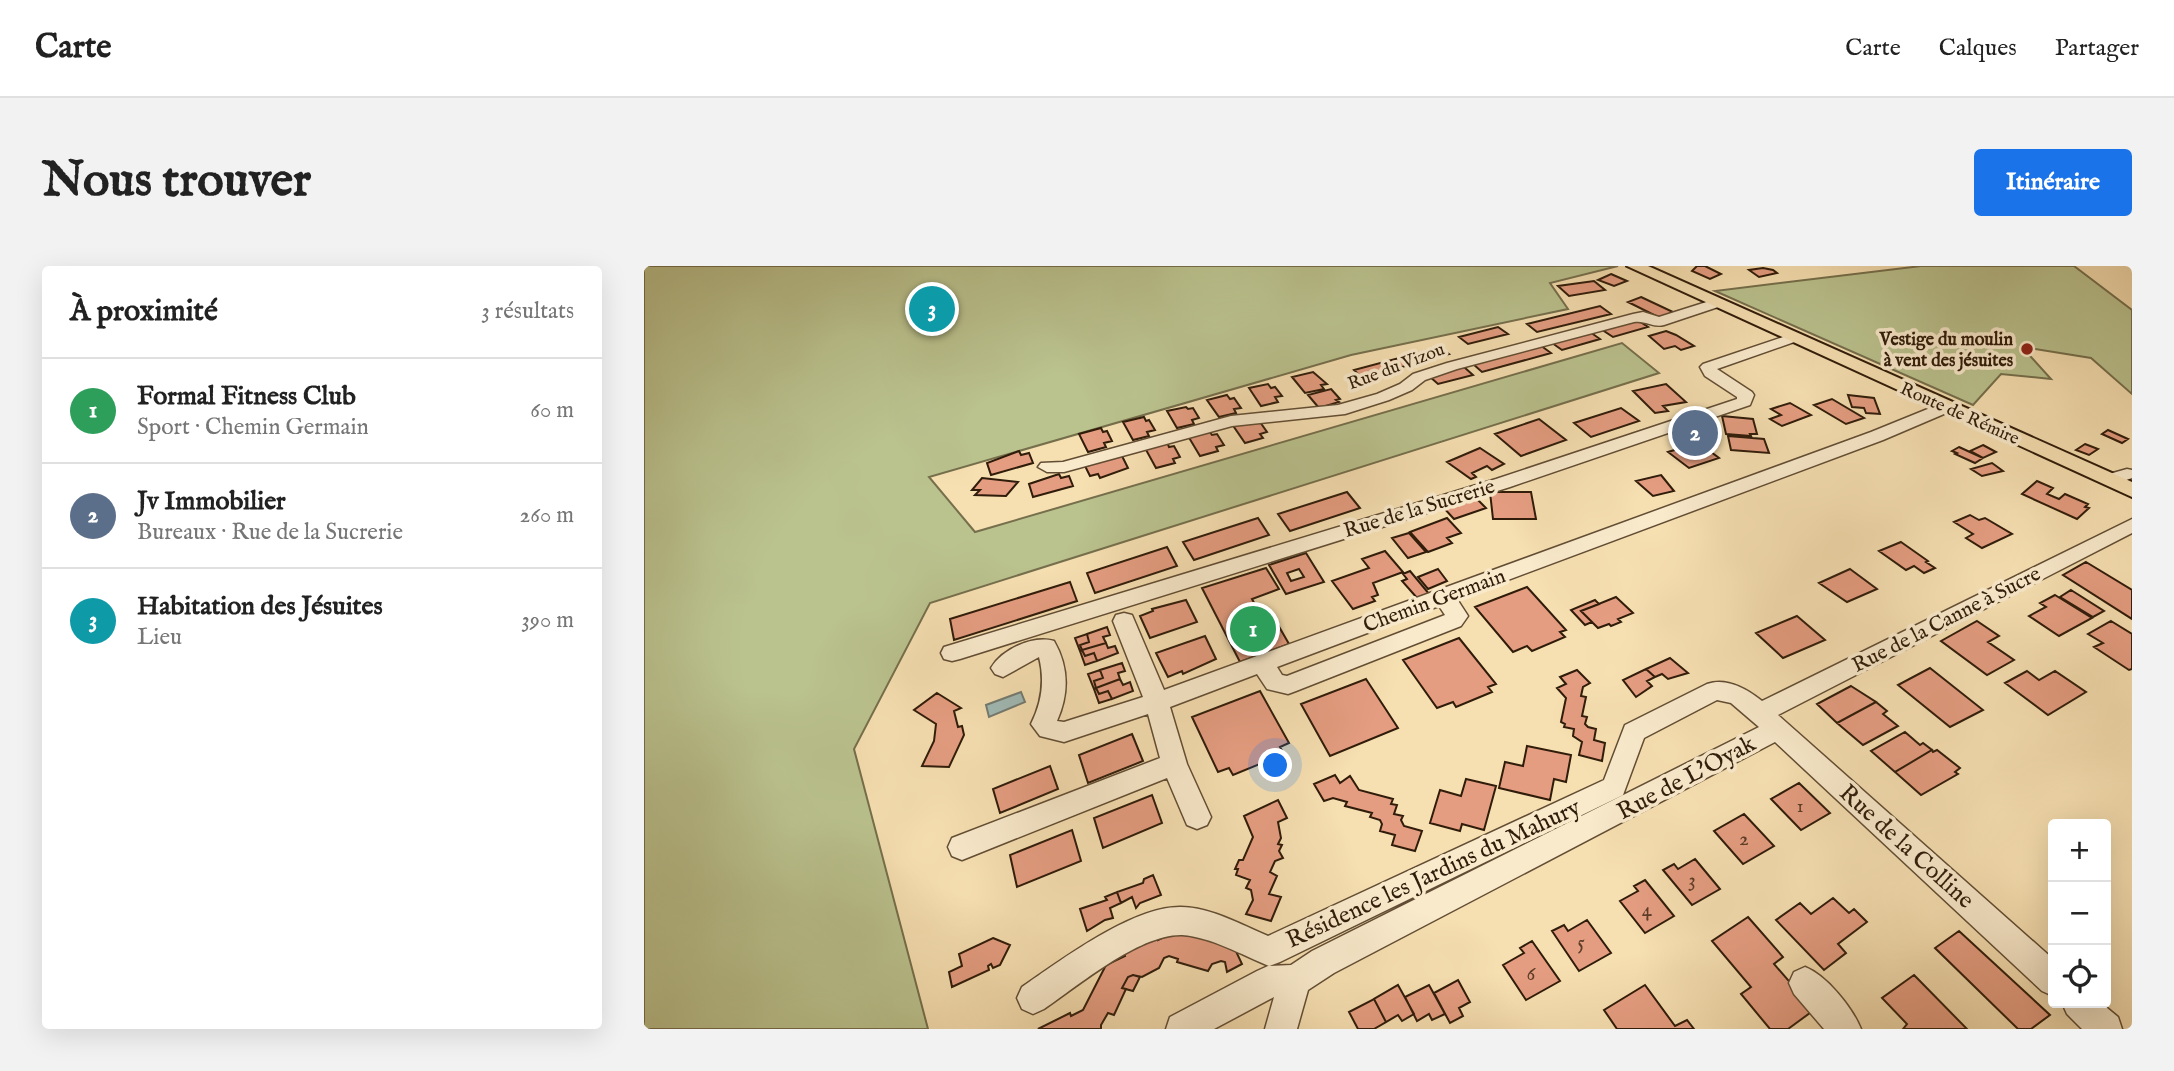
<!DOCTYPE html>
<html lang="fr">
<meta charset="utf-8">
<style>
:root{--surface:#fff;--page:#f2f2f2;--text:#222;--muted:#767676;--line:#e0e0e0;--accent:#1a73e8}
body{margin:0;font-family:"IM FELL English",serif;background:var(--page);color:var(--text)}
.controls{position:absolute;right:21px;bottom:21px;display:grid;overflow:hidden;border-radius:7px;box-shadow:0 7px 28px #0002}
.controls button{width:63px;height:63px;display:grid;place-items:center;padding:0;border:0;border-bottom:2px solid var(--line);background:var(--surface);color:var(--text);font:35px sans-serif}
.you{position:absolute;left:632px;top:500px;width:24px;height:24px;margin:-18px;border:5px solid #fff;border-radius:50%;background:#1a73e8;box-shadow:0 0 0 10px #1a73e833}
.badge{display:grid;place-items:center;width:46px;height:46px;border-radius:50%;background:var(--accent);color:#fff;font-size:23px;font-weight:700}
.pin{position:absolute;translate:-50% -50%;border:4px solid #fff;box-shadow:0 2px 7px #0006}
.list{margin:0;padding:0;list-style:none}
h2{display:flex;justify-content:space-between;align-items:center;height:91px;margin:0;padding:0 28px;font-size:30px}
h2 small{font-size:23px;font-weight:400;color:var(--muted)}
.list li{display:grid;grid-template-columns:46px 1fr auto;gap:21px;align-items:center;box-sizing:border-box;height:105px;padding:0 28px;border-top:2px solid var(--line)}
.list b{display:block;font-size:26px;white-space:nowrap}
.list p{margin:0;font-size:23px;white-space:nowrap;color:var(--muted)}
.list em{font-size:23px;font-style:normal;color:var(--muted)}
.icon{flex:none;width:38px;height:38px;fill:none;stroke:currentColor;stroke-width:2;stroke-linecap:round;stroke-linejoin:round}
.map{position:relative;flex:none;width:1488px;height:763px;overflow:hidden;border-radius:7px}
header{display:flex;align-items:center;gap:42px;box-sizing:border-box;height:98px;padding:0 35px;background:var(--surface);border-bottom:2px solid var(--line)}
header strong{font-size:33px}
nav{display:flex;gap:38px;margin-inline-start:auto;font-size:24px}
.intro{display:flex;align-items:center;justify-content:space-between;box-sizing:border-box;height:168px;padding:0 42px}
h1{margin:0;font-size:49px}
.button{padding:18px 32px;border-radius:7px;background:var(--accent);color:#fff;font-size:24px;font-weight:700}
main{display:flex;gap:42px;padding:0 42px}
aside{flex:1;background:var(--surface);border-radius:7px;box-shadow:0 7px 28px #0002}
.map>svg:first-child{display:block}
.green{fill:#bac28e;stroke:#756f4c;stroke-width:2}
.water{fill:#a0bab6;stroke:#737b71;stroke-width:2}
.building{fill:#e59d81;stroke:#301c0a;stroke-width:2;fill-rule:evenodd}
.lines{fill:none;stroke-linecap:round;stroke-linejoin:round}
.minor-casing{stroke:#624d34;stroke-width:3}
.major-casing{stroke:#301c0a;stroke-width:4}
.minor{fill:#f9eacc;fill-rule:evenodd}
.major{fill:#f6dfb1;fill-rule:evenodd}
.poi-dot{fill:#8f2418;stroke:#f9eacc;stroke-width:2.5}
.labels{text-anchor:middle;stroke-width:7;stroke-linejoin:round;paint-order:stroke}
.far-poi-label{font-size:18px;font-weight:bold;fill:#301c0a;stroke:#f9eacc;text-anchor:end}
.far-street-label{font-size:18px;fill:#301c0a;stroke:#f9eacc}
.number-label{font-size:18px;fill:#5d3c28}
.street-label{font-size:21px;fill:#301c0a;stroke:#f9eacc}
.near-number-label{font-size:21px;fill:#5d3c28}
.near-street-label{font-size:24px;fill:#301c0a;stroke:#f9eacc}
</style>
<header>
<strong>Carte</strong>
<nav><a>Carte</a><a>Calques</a><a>Partager</a></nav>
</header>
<div class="intro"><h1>Nous trouver</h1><a class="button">Itinéraire</a></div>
<main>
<aside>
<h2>À proximité<small>3 résultats</small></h2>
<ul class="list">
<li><span class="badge" style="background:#2e9e5b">1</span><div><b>Formal Fitness Club</b><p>Sport · Chemin Germain</p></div><em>60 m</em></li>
<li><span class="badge" style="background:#5c6f8a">2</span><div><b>Jv Immobilier</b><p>Bureaux · Rue de la Sucrerie</p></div><em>260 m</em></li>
<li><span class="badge" style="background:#0f9aa8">3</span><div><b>Habitation des Jésuites</b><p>Lieu</p></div><em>390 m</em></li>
</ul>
</aside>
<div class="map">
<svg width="1488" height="763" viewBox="0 0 1488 763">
<rect width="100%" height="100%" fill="#f6dfb1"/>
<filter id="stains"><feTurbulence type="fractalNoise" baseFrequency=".00286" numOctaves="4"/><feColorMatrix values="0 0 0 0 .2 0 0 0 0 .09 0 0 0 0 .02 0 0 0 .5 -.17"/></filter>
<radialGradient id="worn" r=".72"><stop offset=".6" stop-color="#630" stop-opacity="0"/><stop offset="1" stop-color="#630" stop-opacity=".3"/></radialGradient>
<path class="green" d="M0,0H974L906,17L924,43L707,89L285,211L331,266L978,77L1015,107L286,337L210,483L284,763H0Z
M1277,0H1430L1488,44V128L1447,92L1378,81L1407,113L1357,108L1329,139L1071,25Z"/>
<path class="water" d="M377,426L381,436L345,451L342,439Z"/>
<path class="building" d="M1053,0H1061L1077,8L1066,13L1048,5Z
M1119,2L1129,4L1133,7L1115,11L1105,4Z
M967,8L983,15L970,20L954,14Z
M950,15L961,24L925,30L914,20Z
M997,31L1029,46L1016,52L984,36Z
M956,40L967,48L893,66L883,58Z
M992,53L1004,61L969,71L957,63Z
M854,61L864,68L824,78L815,71Z
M1022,65L1032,69L1050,80L1037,84L1031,80L1020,83L1005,70Z
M946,66L956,73L918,84L908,77Z
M896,79L907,87L838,106L829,98Z
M796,81L805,88L718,112L710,104Z
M820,101L829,109L794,118L785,110Z
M669,106L683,118L677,119L680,123L661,127L648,111Z
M624,118L627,122L631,121L638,130L631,131L634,136L617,140L605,122Z
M1022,118L1042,136L1019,140L1024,145L1011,147L989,125Z
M687,123L696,133L692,134L695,136L675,142L664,129Z
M583,129L586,133L590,132L597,142L590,143L592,147L575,151L563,134Z
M1204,129L1230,132L1236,148L1222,147L1220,142L1208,141Z
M1188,133L1220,152L1202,158L1170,139Z
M1146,137L1167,149L1138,160L1126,153L1137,149L1127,143Z
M542,141L544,143L549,142L555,152L548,154L550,158L533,162L523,145Z
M977,142L995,155L947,171L930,157Z
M1078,150L1109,153L1113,168H1106L1107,170L1082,168Z
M500,151L502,155L505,154L511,164L503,166L505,170L489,174L479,156Z
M895,153L922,174L877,190L851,168Z
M616,156L623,166L616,168L619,172L601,177L588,158Z
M457,162L459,166L463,165L468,175L460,177L462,181L444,186L435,168Z
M1464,164L1484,173L1478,177L1458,168Z
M565,165L568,169L573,168L580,179L572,181L574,185L556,190L544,170Z
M1084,170L1120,173L1125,187L1087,184Z
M523,176L525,181L530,180L536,191L529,193L531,197L512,202L501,182Z
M1441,178L1454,183L1445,189L1432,184Z
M1047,179L1053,183H1063L1075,192L1045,202L1024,186Z
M1339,179L1352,186L1339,192L1326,185Z
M1315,181L1339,192L1331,197L1311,188L1313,187L1308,185Z
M836,182L860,198L848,204L843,200L828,207L832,211L827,213L803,196Z
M375,185L377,189L385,187L389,197L347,209L343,197Z
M478,190L484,202L456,212L454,208L446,210L441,200Z
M1348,197L1359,205L1338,210L1327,203Z
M415,208L417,212L425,210L429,220L389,231L385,218Z
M1017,209L1030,225L1009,230L992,215Z
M338,212L374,216L362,230L331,229L336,224H328Z
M1393,215L1409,222L1403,228L1415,233L1421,228L1444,238L1441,241L1445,242L1433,253L1378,228Z
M703,226L716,242L646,265L634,248Z
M846,226H887L892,253H849Z
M831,231L842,242L810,253L799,241Z
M1326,249L1335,254L1341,252L1368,268L1338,282L1322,272L1329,268L1310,256Z
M614,252L625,269L550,294L539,276Z
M803,252L817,267L803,272L808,277L784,286L766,266Z
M765,267L782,286L764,292L748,272Z
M1257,276L1284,295L1282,296L1291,302L1280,307L1270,300L1262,304L1235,285Z
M523,281L533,300L451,327L443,307Z
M741,285L759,306L729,317L734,329L728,331L731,335L709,343L688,315L725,302L718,293Z
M662,287L680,316L642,328L625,299ZM655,303L660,311L647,315L643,307Z
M1442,296L1488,324V353L1419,309Z
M622,302L635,323L608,333L616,348L626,345L645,378L596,396L558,322Z
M794,303L803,315L784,323L774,311Z
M1206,303L1233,323L1203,336L1175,317Z
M766,305L786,329L774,333L758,315L763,313L759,308Z
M426,316L433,335L310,374L306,353Z
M883,321L922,364L916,366L921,371L888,385L883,380L869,386L831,341Z
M1427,324L1460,345L1449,351L1416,331Z
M1411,329L1448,352L1415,370L1385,350L1402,341L1396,337Z
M972,331L989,347L974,353L977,356L967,360L965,358L954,362L937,345Z
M542,334L553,356L506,372L496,350L509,345L508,343Z
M951,334L955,338L937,345L948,356L941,359L927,344Z
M1153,350L1181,374L1139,392L1112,367Z
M1333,355L1355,370L1344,376L1370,394L1343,409L1297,375Z
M1467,355L1488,368V403L1485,404L1450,381L1459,377L1444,368Z
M463,361L466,369L459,371L462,377L438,384L436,379L445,376L443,368Z
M443,368L445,376L436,379L438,384L436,385L431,372Z
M561,370L572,393L539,408L538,405L524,411L512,387Z
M815,372L852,418L844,421L848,426L812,441L809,436L793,442L759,394Z
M462,377L464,382L471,380L474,387L453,395L450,387L441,390L438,384Z
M438,384L441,390L450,387L453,395L441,399L436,385Z
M1026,392L1044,407L1024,413L1018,408L1011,411L1002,403Z
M478,397L481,405L474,407L476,413L452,422L450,415L459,412L456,404Z
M1286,402L1339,444L1306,461L1254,419Z
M1002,403L1011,411L1003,415L1008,420L992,431L979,414Z
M456,404L459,412L450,415L452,422L450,423L444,408Z
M933,404L946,417L939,421L937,430L942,431L938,450L943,451L941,458L944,461L952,463L950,474L961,477L958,495L935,489L938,476L929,470L930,463L920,461L921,458L917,456L922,432L913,422L922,418L916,411Z
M1383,405L1395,414L1411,405L1442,426L1404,449L1361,417Z
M476,413L479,419L486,416L489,425L468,433L464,425L455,428L452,422Z
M722,413L754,462L686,490L657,438Z
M1207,420L1232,436L1193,457L1173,438Z
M452,422L455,428L464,425L468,433L455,437L450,423Z
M616,425L645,477L636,481L640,488L589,509L585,502L574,506L548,451Z
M293,427L317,442L310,445L314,461L318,460L320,469L305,501L278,500L290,475L292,458L270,444Z
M1232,436L1243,445L1239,448L1254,460L1219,479L1193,457Z
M1261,466L1276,479L1279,477L1288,484L1251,506L1227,485Z
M488,468L499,495L444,517L435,489Z
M883,480L927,489L922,516L910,513L906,534L855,522L861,496L879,500Z
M1288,484L1289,486L1293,484L1316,502L1311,506L1314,508L1277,529L1251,506Z
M406,500L414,523L356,547L349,523Z
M691,509L696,517L706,510L715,524L749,533L747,538L753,539L750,548L759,550L757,554L760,560L778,565L771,585L748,579L751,569L736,565L738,558L736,554L726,551L728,547L701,540L703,536L689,532L680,535L670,518Z
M822,513L852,520L840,564L818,558L816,565L786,557L796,524L817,530Z
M1155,517L1186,547L1157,564L1127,533Z
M508,529L518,557L459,582L450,552Z
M634,534L643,552L634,556L637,572L634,578L638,579L635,585L639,592L631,595L626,606L633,610L625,628L637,631L627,655L602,648L609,634L607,624L602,622L606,614L592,609L594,603H591L595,594H599L609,571L600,550Z
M1100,548L1130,580L1099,598L1070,565Z
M428,564L437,595L373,621L366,589Z
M1051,593L1076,623L1048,639L1019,604L1030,598L1034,603Z
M509,609L517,629L496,637L492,642L488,631L477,637L473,626L499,617L500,613Z
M1001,614L1030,650L1001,667L976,635L994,625L990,620Z
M473,626L477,637L466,642L469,652L461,654L443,665L436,643L463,634L461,631Z
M1189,632L1205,647L1210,643L1223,656L1194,678L1202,687L1180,704L1132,654L1156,637L1167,648Z
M1104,651L1139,691L1130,698L1170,744L1144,763H1126L1097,728L1107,721L1068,675Z
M943,654L967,687L935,705L908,665L920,659L924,665Z
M532,665L590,681L598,698L583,706L581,696L577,695L568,698L564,705L533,696L534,693L525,690L520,692L515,702L498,711L489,709L484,711L478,722L482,723L470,749L464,747L457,759V763H394L426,747L427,750L439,744L462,699L481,690L480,687L513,670L514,674Z
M1315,665L1406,749L1387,763H1374L1291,682Z
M349,672L366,679L356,699L349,702L347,698L344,700L345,704L308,721L305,706L318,700L315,688Z
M888,675L916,715L882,734L859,699L880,687L876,682Z
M489,709L496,711L489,725L478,722L484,711Z
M1270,709L1323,763H1259L1263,758L1238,732Z
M814,714L826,736L815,742L819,750L806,757L790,727Z
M754,719L770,748L758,755L754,749L742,756L730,733Z
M785,719L801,748L788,754L785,748L773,755L761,731Z
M1001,719L1031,760L1043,754L1050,763H973L960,744Z
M730,733L742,756L730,763H714L705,746Z"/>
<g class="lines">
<defs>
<path id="minor" d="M1072,33L1077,34V40L1020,59C1010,62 1001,54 990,56L813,103L781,114L768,124L745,134L701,148L588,160L420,206H403L394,201L397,197L419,196L587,150L694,139L733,128L756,118L769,108L803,97L989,48L999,46L1015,51Z
M1148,68L1155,72L1153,75L1073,103L1108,126L1110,129L1106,139L866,221L316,393L308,395L300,393L297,387L300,381L852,213L1093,133V131L1061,110L1056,101L1059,98Z
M1301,136L1309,141L1307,145L1239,174L813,333L824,350L817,360L652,425L644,428L623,423L613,408L526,441L543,498L567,551L563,559L553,563L543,559L523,512L318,594L308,590L304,581L308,572L516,492L504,448L420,476L396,470L387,458C398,436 401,415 395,391L359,411L351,408L347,402C358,383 389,369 410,375C425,401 425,428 413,455L420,456L499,431L469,355L472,349L480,347L488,349L520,424L1227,166ZM795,340L801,349L643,410L638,409L633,401Z
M1483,203L1488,204V212L1465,220L1456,214L1458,210Z
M1488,253V267L1134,449L1409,693V730L1398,725L1131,476L690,707L664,724L653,763H621L630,731L570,763H522L526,751L613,705L624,700L647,699L668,685L1115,461L1087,437L1073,434L1000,472L979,529L636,696L625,700C598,689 567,671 538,669C495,668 434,720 400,743L389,748L378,743L373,732L378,721C417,694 489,640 537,641C566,641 598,659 624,670L960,514L981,459L1063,418C1083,411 1103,423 1118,435Z
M1161,701C1183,710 1208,741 1217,763H1180L1150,728L1145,717L1150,706Z
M1418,737H1457L1474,751L1478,763H1438L1423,748Z"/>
<path id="major" d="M983,0H1004L1488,216V231Z"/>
</defs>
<use href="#minor" class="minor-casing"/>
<use href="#major" class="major-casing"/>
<use href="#minor" class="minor"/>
<use href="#major" class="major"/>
</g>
<circle class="poi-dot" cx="1383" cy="83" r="7"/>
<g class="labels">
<g class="far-poi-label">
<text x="1369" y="79">Vestige du moulin<tspan x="1369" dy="21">à vent des jésuites</tspan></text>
</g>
<g class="far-street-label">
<text transform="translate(752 100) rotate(-21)" y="6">Rue du Vizou</text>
<text transform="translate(1316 147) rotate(24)" y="6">Route de Rémire</text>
</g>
<g class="number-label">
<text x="1156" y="546">1</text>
</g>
<g class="street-label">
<text transform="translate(775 242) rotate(-17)" y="7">Rue de la Sucrerie</text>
<text transform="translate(790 334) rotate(-20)" y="7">Chemin Germain</text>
<text transform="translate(1302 353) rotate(-27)" y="7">Rue de la Canne à Sucre</text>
</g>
<g class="near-number-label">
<text x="1100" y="579">2</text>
<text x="1048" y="620">3</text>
<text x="1003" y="650">4</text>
<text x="937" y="683">5</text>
<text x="887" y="714">6</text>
</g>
<g class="near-street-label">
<text transform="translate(1042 511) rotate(-28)" y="8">Rue de L'Oyak</text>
<text transform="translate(1263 580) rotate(42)" y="8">Rue de la Colline</text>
<text transform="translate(789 607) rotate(-25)" y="8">Résidence les Jardins du Mahury</text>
</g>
</g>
<rect width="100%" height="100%" filter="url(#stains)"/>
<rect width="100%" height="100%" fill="url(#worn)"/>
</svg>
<div class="controls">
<button>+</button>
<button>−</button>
<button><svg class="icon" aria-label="locate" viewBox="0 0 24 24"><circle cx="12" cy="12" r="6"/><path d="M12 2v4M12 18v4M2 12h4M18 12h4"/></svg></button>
</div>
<div class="you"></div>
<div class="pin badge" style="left:609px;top:363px;background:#2e9e5b">1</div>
<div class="pin badge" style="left:1051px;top:167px;background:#5c6f8a">2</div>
<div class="pin badge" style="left:288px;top:43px;background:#0f9aa8">3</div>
</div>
</main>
